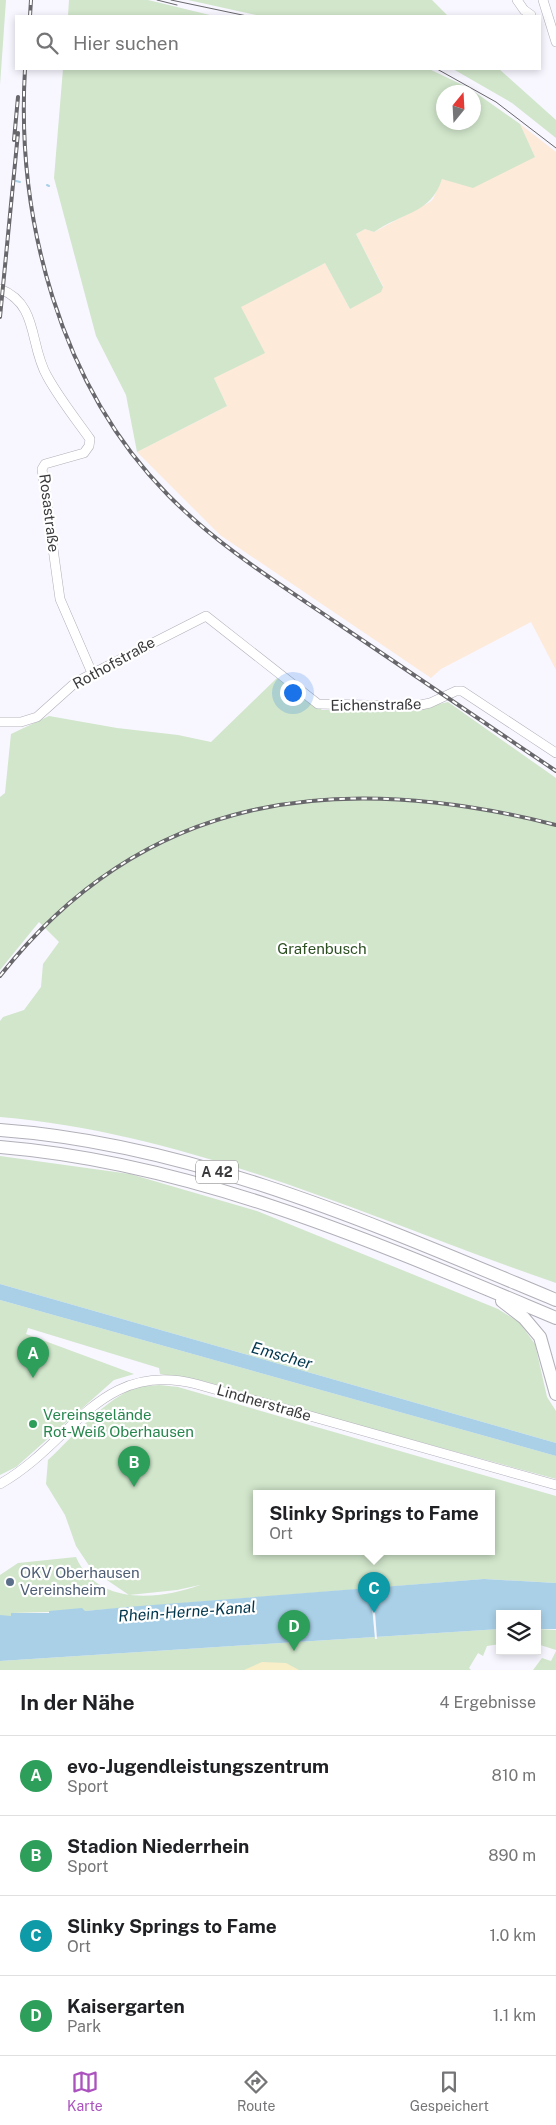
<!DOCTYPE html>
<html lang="de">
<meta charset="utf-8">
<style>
:root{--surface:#fff;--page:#f6f6f6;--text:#202124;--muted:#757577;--line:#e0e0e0;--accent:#ab52be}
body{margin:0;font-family:"Public Sans",sans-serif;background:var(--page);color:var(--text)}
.controls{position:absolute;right:15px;bottom:15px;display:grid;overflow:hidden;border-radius:0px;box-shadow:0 2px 8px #0003}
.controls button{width:45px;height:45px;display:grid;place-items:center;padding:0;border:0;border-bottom:1px solid var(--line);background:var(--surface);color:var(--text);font:25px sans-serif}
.compass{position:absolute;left:436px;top:85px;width:45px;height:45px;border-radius:50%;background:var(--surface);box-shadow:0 2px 8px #0003;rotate:18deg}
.you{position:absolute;left:292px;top:692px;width:18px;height:18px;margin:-12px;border:4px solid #fff;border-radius:50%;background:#1a73e8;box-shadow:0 0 0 8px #1a73e833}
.badge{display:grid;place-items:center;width:32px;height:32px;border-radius:50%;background:var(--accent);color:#fff;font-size:16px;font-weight:700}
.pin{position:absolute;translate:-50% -41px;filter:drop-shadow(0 1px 2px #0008)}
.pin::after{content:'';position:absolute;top:26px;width:18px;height:15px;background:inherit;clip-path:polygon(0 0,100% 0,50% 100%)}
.popup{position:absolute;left:253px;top:1490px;width:242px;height:65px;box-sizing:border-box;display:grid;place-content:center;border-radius:0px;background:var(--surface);filter:drop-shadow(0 1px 4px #0005);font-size:16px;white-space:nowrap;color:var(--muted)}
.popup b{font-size:19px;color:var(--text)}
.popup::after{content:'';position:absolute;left:50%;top:100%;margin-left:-10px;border:10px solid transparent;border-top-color:var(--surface)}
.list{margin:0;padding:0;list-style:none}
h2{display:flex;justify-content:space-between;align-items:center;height:65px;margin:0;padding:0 20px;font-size:21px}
h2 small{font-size:16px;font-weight:400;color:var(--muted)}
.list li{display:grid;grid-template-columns:32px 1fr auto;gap:15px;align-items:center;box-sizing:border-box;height:80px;padding:0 20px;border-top:1px solid var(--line)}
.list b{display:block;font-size:19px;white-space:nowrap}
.list p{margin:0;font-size:16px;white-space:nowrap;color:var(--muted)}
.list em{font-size:16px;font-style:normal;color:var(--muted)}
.icon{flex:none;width:28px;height:28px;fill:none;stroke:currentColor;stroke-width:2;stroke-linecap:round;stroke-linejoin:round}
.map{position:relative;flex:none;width:556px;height:1670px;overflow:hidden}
.search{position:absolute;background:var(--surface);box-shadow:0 2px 8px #0003;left:15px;right:15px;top:15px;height:55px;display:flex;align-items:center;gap:12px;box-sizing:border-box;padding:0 18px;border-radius:0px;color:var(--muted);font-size:19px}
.sheet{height:385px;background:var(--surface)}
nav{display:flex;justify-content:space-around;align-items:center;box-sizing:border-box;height:70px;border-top:1px solid var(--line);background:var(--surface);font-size:14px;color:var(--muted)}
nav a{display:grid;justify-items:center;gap:2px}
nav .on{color:var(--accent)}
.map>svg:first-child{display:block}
.industrial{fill:#fdead9}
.green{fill:#d1e6cb;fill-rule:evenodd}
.sand{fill:#f8eec8}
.water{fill:#a9d0e7}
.pier{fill:#f8f6ff}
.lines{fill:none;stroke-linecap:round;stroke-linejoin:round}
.stream{stroke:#a9d0e7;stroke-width:2}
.minor-casing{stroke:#b1b0b8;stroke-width:10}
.highway-casing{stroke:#b1b0b8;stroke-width:14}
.minor{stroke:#fff;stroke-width:9}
.highway{stroke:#fff;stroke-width:12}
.tram{stroke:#68676b;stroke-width:1}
.rail-casing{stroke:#68676b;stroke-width:4}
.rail{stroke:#fff;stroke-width:2;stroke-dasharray:5.5;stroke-linecap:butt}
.leisure-dot{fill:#2e9e5b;stroke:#fff;stroke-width:2}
.service-dot{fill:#5c6f8a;stroke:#fff;stroke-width:2}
.labels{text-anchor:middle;stroke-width:4.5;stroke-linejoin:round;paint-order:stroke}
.shield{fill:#fff;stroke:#757476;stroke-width:1}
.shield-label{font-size:14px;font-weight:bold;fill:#3a393c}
.street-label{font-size:15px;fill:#3a393c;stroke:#fff}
.park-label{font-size:15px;fill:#2d5023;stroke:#fff}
.leisure-label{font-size:15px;fill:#27864d;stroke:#fff;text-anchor:start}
.service-label{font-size:15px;fill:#4e5e75;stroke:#fff;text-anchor:start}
.water-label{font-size:16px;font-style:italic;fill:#00364d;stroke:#fff}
</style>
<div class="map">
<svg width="556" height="1670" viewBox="0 0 556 1670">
<rect width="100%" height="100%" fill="#f8f6ff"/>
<path class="industrial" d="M520,124L556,152V670L531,622L441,669L431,678L220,535L137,452L227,406L214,378L240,307L325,263L350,309L383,286L356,234L365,229L374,232L430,202L433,199L442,179L535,157Z"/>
<path class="green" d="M0,0H6L0,85Z
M69,0H148L214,16H68Z
M188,0H432L448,16H261Z
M63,69H429L469,88L520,124L535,157L473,188L442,179C431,214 401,213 374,232L365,229L356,234L383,287L381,292L350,309L325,263L241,307L265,353L214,378L227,406L137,452L126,395L96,336L54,178ZM474,92V122H444V92Z
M453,69H499L556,120V138L512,103Z
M277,678L322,710L417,709L448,702L556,778V1283C373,1220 196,1134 0,1117V1021L3,1017L24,1010L41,987L43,964L59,942L39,922L0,970V797L5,793L11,734L49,716L117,728L178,735L211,742Z
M0,1156L130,1174L257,1211L498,1309L519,1322L535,1344L547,1397L556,1411V1443L0,1284Z
M0,1300L556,1456V1479L280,1404L203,1381L160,1374L159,1368L28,1328L26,1334L134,1374L114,1380L16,1467L0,1475Z
M159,1385L178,1387L556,1496V1583L484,1579L85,1611L12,1613L11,1616L2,1617L0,1615V1575L18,1563L76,1557C97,1606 159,1600 200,1585L177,1590L129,1595L101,1576L90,1567L76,1546L65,1515L46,1484L48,1460C72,1438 107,1396 139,1387C145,1385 153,1386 159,1385ZM256,1494H492V1552H256Z
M500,1629V1644L487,1646L483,1656L478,1653L469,1668L471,1670H0V1661Z
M537,1629L556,1630V1650L537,1644Z
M556,1651V1670H533L542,1658L551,1661Z"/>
<path class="sand" d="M262,1662L286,1663L299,1670H244Z"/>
<path class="water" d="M0,1284L556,1443V1456L0,1300Z
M484,1579L556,1583V1629H537V1614H500V1629L0,1661V1615L11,1616V1613H49V1611L82,1608L85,1611L127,1607Z"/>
<path class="pier" d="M370,1585H373L377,1639H375Z"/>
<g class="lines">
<path class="stream" d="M16,181L20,182
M47,185L49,186"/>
<defs>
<path id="minor" d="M517,0L524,10L531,15
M543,0L556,42
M0,289C39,304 29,345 47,376C59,398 75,418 90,439L89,446L84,453L45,464L42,469L60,599L92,673
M0,722H21L37,717L76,682L206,616L318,704L416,706L430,703L456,691H462L556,753
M0,1484C73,1443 99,1360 196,1384L556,1485"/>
<path id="highway" d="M0,1130C195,1144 378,1226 556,1300
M0,1147C195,1163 377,1243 556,1318
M502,1301L524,1318L540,1337L556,1394"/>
</defs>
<use href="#minor" class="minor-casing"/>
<use href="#highway" class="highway-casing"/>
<use href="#minor" class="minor"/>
<use href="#highway" class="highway"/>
<path class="tram" d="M157,0L177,5
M171,0L247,16
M437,69L496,102L556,148"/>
<defs>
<path id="rail" d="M30,16L31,0
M25,69C16,219 60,386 168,495C218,546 278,583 337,623C410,672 483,722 556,771
M14,140L18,97
M0,317L18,133
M0,976C146,791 339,770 556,825"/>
</defs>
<use href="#rail" class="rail-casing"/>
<use href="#rail" class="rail"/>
</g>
<circle class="leisure-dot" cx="33" cy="1424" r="5"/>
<circle class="service-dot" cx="10" cy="1582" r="5"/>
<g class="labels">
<rect class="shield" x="196" y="1160.5" width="42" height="23" rx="4"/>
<g class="shield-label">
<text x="217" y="1177">A 42</text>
</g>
<g class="street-label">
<text transform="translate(49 513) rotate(83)" y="5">Rosastraße</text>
<text transform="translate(114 663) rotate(-29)" y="5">Rothofstraße</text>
<text transform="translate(376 705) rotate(-1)" y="5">Eichenstraße</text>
<text transform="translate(264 1403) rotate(16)" y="5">Lindnerstraße</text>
</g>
<g class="park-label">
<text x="322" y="954">Grafenbusch</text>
</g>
<g class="leisure-label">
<text x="43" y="1420">Vereinsgelände<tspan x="43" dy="17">Rot-Weiß Oberhausen</tspan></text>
</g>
<g class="service-label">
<text x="20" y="1578">OKV Oberhausen<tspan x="20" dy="17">Vereinsheim</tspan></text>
</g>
<g class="water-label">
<text transform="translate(282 1355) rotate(16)" y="6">Emscher</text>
<text transform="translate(187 1611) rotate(-4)" y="6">Rhein-Herne-Kanal</text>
</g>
</g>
</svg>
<div class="controls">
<button><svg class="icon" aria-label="layers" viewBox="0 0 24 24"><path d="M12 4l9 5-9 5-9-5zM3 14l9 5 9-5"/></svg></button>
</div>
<svg class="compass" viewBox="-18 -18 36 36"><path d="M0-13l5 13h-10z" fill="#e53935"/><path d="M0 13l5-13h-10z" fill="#757577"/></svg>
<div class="you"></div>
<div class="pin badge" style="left:33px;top:1378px;background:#2e9e5b">A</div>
<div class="pin badge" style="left:134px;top:1487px;background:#2e9e5b">B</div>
<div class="pin badge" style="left:374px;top:1613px;background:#0f9aa8">C</div>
<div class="popup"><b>Slinky Springs to Fame</b>Ort</div>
<div class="pin badge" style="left:294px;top:1651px;background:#2e9e5b">D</div>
<div class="search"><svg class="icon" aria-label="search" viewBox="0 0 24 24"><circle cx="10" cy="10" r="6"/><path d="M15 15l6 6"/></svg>Hier suchen</div>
</div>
<section class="sheet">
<h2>In der Nähe<small>4 Ergebnisse</small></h2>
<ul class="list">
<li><span class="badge" style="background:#2e9e5b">A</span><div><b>evo-Jugendleistungszentrum</b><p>Sport</p></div><em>810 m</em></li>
<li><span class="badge" style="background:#2e9e5b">B</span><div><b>Stadion Niederrhein</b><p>Sport</p></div><em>890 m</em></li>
<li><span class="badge" style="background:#0f9aa8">C</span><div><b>Slinky Springs to Fame</b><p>Ort</p></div><em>1.0 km</em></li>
<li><span class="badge" style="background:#2e9e5b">D</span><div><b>Kaisergarten</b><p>Park</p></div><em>1.1 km</em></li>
</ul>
</section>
<nav>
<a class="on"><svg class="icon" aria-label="map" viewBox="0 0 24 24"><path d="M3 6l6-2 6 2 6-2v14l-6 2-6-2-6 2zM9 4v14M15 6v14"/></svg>Karte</a>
<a><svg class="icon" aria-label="directions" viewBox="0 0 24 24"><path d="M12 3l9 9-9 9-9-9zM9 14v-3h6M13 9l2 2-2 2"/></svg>Route</a>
<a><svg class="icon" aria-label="saved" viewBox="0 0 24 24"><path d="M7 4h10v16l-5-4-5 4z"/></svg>Gespeichert</a>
</nav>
